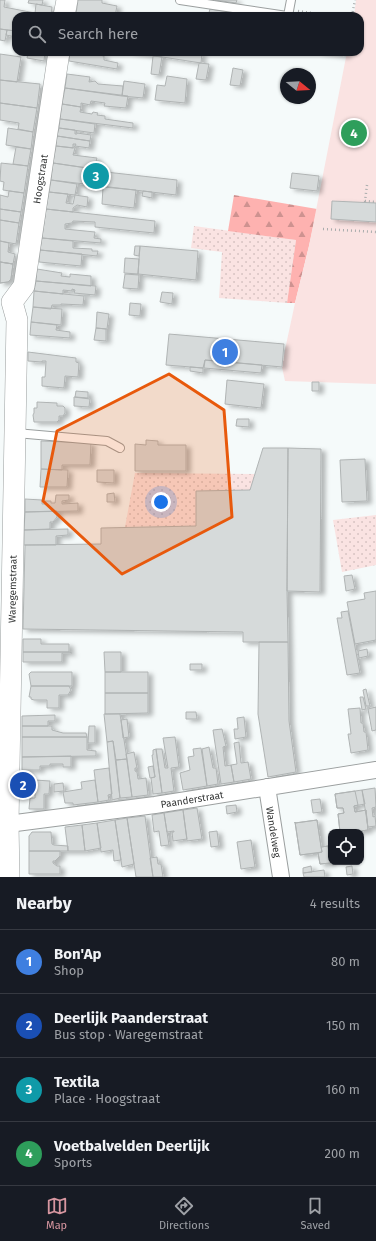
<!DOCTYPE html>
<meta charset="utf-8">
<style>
:root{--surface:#171b24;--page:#242831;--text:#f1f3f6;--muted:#9ea1a6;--line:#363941;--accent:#d796a0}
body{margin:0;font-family:"Fira Sans",sans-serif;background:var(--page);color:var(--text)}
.controls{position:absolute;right:12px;bottom:12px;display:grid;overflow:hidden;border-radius:8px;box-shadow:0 1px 3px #0004}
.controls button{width:36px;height:36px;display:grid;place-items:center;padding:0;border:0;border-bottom:1px solid var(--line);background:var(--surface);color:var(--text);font:20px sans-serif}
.compass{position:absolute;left:280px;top:68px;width:36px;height:36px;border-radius:50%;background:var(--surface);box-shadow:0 1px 3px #0004;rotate:108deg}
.you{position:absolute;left:161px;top:502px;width:14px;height:14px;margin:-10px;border:3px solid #fff;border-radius:50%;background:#1a73e8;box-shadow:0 0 0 6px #1a73e833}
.badge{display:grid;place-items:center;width:26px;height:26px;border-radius:50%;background:var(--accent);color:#fff;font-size:13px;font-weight:700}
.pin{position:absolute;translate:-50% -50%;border:2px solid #fff;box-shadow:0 1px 4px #0006}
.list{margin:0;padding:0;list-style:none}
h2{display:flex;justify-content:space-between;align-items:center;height:52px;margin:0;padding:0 16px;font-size:17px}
h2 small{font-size:13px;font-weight:400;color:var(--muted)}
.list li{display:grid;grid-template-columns:26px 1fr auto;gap:12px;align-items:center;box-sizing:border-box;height:64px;padding:0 16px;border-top:1px solid var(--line)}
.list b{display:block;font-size:15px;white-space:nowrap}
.list p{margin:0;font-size:13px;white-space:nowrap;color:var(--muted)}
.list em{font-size:13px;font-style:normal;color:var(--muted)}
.icon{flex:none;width:22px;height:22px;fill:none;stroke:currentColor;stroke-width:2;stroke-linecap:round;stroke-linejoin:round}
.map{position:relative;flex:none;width:376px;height:877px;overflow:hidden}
.search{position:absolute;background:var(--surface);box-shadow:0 1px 3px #0004;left:12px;right:12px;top:12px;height:44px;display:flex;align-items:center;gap:10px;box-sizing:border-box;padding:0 14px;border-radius:12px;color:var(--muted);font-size:15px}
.sheet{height:308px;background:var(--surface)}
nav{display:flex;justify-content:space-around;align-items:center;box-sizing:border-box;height:56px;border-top:1px solid var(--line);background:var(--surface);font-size:11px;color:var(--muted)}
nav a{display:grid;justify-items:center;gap:2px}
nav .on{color:var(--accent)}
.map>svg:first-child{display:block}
.grass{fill:url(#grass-dots)}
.forest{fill:url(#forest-firs)}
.park{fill:#fae3e2}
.building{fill:#d6dada;stroke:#b0b4b4;filter:url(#shadow)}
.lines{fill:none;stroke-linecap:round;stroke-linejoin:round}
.service-casing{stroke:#9b9f9f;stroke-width:10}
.minor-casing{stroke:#9b9f9f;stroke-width:18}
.tertiary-casing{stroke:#9b9f9f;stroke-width:22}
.path{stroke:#a9adad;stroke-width:2.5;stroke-dasharray:1 3;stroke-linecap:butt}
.service{stroke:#fff;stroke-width:8}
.minor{stroke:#fff;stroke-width:16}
.tertiary{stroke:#fff;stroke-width:21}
.marked{fill:#e8590c;fill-opacity:0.2;stroke:#e8590c;stroke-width:3;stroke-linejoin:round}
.labels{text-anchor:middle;stroke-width:3;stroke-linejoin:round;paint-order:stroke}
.street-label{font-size:10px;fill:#333535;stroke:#fff}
</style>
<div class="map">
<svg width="376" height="877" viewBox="0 0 376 877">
<defs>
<pattern id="grass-dots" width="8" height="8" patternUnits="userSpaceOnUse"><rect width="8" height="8" fill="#fae3e2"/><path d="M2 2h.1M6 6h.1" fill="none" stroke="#d7c3c2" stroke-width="1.8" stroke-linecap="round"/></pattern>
<pattern id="forest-firs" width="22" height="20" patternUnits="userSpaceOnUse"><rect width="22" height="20" fill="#feb2b0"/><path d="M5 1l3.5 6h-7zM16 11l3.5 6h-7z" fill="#ce9290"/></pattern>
<filter id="shadow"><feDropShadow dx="4.5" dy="2.5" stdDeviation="2" flood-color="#0004"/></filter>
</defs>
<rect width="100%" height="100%" fill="#f5fafa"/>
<path class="grass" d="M194,226L296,240L287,303L219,298L222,252L191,248Z
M135,473L255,474L250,490L196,491V526L125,527Z
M376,515V565L342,572L333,520Z"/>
<path class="forest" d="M234,195L317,209L309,246L295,303H287L296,240L228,231Z"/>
<path class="park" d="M356,0H376V384L285,381L282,367L286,345L295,303L309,246L347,52H360V16H354Z"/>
<path class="building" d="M0,0H5L4,7L35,13L36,4L52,7L51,16H16V31L0,29Z
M29,0H43L42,5L28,3Z
M78,0H102V3L117,6L115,16H86L76,14Z
M215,0H237L236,3Z
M210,9L253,16H208Z
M0,29L7,30L5,41L0,40Z
M7,30L16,31V37L6,35Z
M28,52H45L44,61L27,58Z
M70,52H94V54L104,56V60L118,63L117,69L69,61Z
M130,52H193L202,54L201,63Z
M319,52H347L346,56Z
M0,54L21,57L17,82L0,80Z
M153,56L162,57L159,75L151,74Z
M199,63L209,64L206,80L196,79Z
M233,68L243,70L240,86L230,85Z
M67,74L90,77L89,82L95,81L98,84L123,86L122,96L65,88Z
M167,76L187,79L185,103L155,100L157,85L165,86Z
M0,80L40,84L37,108L0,103Z
M124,81L145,84L143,98L122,96Z
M65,88L128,96L126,108L104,106L105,103L91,101L90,105L81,103V107L62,104Z
M0,103L37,108L33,132L18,129L19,123L0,120Z
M62,104L81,107L80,112L92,114L93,112L98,113L97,115L105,116V119L133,123V128L60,119Z
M60,119L95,124L94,133L59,128Z
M8,128L33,132L31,149L6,145Z
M59,128L75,130V134H77V133L91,135L90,141L57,136Z
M57,136L90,141L89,148L75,146L76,144H73V148L56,146Z
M56,146L75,148L73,155L97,158L94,169L53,163Z
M16,147L31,149L28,166L13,164Z
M1,163L28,166L24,193L3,190L4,182L0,181Z
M53,163L94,169L95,168L106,169V172L177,180L176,195L51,180Z
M292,173L319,176L317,191L290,188Z
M51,180L77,184L75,195L49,192Z
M103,187L136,190L134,208L102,204Z
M9,191L24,193L21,212L0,209V195L8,197Z
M143,191L152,192V198L142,196Z
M49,192L68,194L66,203L73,204L75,195L88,197L87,207L77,205L73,208V212L46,209Z
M332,201L376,203V222L331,219Z
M0,209L21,212L19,223L0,220Z
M46,209L155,221L154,233L95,227V222L73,221L72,223L65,224V229L95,232L94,238L101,239V243L42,238Z
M0,220L19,223L16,244L0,241Z
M42,238L73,241V248L92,249V251H98L97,256L40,250Z
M0,241L9,243L8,252L15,254L13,264L0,262Z
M135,246H140L139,256L134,255Z
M140,246L198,251L196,280L138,274Z
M40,250L82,254L81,266L39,262Z
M125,258L139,259L138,274L124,273Z
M0,262L13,264L11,279L8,282L0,283Z
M0,262L13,264L11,279L8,282L0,283Z
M37,269L62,273L61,276L70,277V274L91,276V286L36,281Z
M125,274L139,275L138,289L123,288Z
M36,281L96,286L95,295L74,293L75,290L72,289V291L63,290V294L34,291Z
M34,291L84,296L83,305L61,304V305H52L51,309L33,307Z
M162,292L173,293L172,304L160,302Z
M130,303L141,304L140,316L129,315Z
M33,307L62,309L61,325L31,322Z
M97,312L109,314L107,329L96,328Z
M31,322L57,325L56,330L70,332V338L30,335Z
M96,328L106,329V341L94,340Z
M169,334L284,344L282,367L205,360L203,368L166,365Z
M28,352L76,358V362L79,363L78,377L65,376L64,388L42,386V377H45L46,361H42V362L28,361Z
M205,360L262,365L261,373L204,368Z
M190,367L203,368V373L190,371Z
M227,380L264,384L261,408L225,404Z
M312,382H319V391H312Z
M76,391L88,392V398L75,397Z
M74,397L90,399L89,407L74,406Z
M37,402L57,403V406H63L65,408V413L63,416H59V420L57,422H34L33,415L34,413V408H37Z
M237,419H249V427L236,426Z
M146,440L158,441V445H186V471H135V444L146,445Z
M41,441L91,443L90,465H62V470L41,469Z
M263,448H288L287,591L288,642H243V632L23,629L25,545L101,544V528L196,526V491L250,490Z
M288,448L321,449L320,592L287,591Z
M365,459L367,501L342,502L340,460Z
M41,469L68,470L67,487H40Z
M97,470H114V483L97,482Z
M114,493L115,502H107V494Z
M56,495H69V500L62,501V504L78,503V511L25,512V499L42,500V504H45V501H51V503H55Z
M57,511V517L53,522H50V529L24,530L25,512Z
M68,529V535L56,536V545H24V530Z
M352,575L355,589L346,591L344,576Z
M376,591V640L355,644L347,602L365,599L364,593Z
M348,611L360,673L347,675L337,618H342L341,612Z
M23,639H41V644H69V652H23Z
M259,642H288L289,721L296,772L268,777L258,714Z
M367,649L368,656L359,658L358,651Z
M23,652H69L72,653H62V662H23Z
M104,652H121V672H105Z
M190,664H202V670H190Z
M31,672H72V686H31L29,674Z
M105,672H148V693H105Z
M31,686H69L71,690L68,695H59V708H47V700H34L31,699V697H29Z
M366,689L370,706H366L363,690Z
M105,693H148V713L105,714Z
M360,697H363L366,709L362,710Z
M376,707V730L372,731L368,709Z
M360,708L361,723H363L364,732H366L368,750L351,753L348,734H351L348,709Z
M186,712H196L197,719H186Z
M104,714H120L127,759L116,760L113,741L107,742Z
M55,715V721H48V726H22V716Z
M244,717L246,737L235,739L234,729H238L237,718Z
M127,719L129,737L123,738L121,720Z
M22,726H52V730L63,733H86L87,737H22Z
M89,726H95V743H88Z
M222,729L226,746L223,747L225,766L231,765L234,782L221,784L213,730Z
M22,737H87V750L96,751V756L22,757Z
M175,737L179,767L171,768L174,791L162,793L156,749H162L165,768H168L163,738Z
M113,741L120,798L112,800L107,742Z
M239,742L241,763L248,762L251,779L234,782L231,765L237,764L234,743Z
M209,747L213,768H216L218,784L207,786L202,749Z
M201,748L207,786L183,790L180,773L190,770L188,757L194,756L193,749Z
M156,749L162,793L153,794L151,778L155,777L152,755H153V750Z
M134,752L137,768H135V771L137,772L138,779L146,778L148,795L132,797L126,754Z
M71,756V767H63V764H50V766H40V770H22V757Z
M127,759L132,797L120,798L116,760Z
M153,766L155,777L150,778L148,767Z
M109,768L112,794L108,795L109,800L98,802L94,770Z
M35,780L50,781L49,794H44V809H29L30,798H35Z
M95,780L98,802L73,805V803H65L63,792L82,789L81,782Z
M63,783L64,791L54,792V784Z
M375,788L376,807L372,808L373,817L375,816L376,826L368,827L362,790Z
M362,790L365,804L354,806L355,812L366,810L368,830L354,832H340L338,814L344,813L343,808H337L335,794Z
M355,791L358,805L354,806L355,812L366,810L368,830L354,832H340L338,814L344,813L343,808H337L335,794Z
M320,799L322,812L313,813L311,800Z
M236,805L237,812L227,814L226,806Z
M197,808L202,839L187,841L183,810Z
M183,810L187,839L173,841L172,832H174V831L167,832L164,813Z
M164,813L169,845L161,846L159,831L154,832L152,815Z
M145,816L153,877H136L127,818Z
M127,818L134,864L122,867L115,820Z
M115,820L121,860L114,861L113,850L101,852L97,823Z
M317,820L321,847L328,846L331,863L320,864L318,853L300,855L295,822V823Z
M317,820L322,852L300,855L295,822V823Z
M97,823L101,848L85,851L82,825Z
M82,825L85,851H68L65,827Z
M217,831L219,846L211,847L209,832Z
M32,832H51L52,844L54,845L68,846V851H29V836Z
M251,840L255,867L241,869L237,842Z
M328,846L331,863L320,864L318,853L322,852L321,847Z
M29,851H60V856L55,861H53V863L57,866H60V874H29Z
M157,857L158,864H161L163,877H153L150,858Z
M311,866L312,872L303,873V868Z
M352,866L353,874L347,875L346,867Z
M324,870L325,877H304L303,873Z"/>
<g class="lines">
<defs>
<path id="service" d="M180,0L287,16
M288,16L291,0
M16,433L107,441L120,448"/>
<path id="minor" d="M267,787L281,877
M8,824L155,805L376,770"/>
<path id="tertiary" d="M64,16L67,0
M12,302L24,286L59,52
M9,877L8,824L17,320L12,302"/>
</defs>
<use href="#service" class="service-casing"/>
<use href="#minor" class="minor-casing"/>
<use href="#tertiary" class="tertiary-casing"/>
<path class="path" d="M298,11L333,16
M352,16L355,0
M367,185L365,201L376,202
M323,229L376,232"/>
<use href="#service" class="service"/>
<use href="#minor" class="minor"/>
<use href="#tertiary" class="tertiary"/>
</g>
<path class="marked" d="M169,374L224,410L232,517L122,574L43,501L57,431Z"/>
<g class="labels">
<g class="street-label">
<text transform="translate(40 179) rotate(-81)" y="4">Hoogstraat</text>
<text transform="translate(12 589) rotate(-89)" y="4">Waregemstraat</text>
<text transform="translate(192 799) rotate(-9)" y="4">Paanderstraat</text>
<text transform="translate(274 832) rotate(81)" y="4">Wandelweg</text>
</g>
</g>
</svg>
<div class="controls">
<button><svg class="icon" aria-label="locate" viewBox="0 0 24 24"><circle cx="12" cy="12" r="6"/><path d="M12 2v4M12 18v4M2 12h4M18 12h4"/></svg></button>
</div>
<svg class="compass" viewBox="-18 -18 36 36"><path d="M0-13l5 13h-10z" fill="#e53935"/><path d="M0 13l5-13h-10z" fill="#9ea1a6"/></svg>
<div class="you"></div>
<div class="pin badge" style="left:225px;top:352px;background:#3f7fe0">1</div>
<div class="pin badge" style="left:23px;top:785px;background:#1a4fb4">2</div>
<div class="pin badge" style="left:96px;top:176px;background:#0f9aa8">3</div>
<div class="pin badge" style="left:354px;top:133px;background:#2e9e5b">4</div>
<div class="search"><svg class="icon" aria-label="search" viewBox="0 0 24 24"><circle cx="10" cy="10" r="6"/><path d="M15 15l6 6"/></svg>Search here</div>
</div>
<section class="sheet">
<h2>Nearby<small>4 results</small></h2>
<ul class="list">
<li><span class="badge" style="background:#3f7fe0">1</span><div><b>Bon'Ap</b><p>Shop</p></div><em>80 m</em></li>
<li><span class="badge" style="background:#1a4fb4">2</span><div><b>Deerlijk Paanderstraat</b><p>Bus stop · Waregemstraat</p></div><em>150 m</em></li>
<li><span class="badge" style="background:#0f9aa8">3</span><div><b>Textila</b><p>Place · Hoogstraat</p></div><em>160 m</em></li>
<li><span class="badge" style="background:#2e9e5b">4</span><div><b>Voetbalvelden Deerlijk</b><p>Sports</p></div><em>200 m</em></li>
</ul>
</section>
<nav>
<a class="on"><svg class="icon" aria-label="map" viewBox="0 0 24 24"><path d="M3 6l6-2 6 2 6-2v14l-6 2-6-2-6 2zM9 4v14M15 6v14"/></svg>Map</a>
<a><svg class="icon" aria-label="directions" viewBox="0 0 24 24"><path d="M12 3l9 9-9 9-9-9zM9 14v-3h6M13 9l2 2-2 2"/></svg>Directions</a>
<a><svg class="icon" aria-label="saved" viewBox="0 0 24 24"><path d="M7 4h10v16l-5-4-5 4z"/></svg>Saved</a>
</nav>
